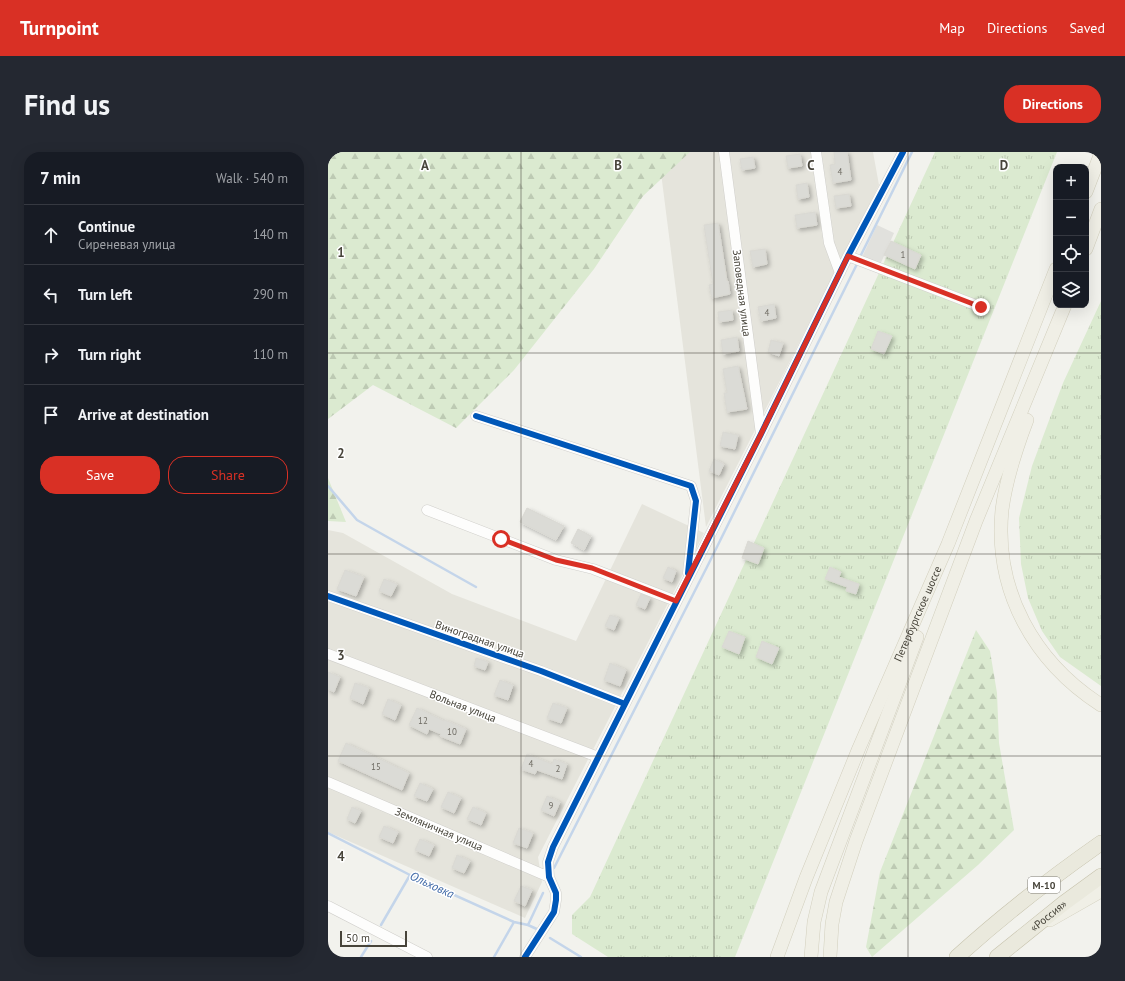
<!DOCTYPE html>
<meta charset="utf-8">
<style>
:root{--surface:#171b24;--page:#242831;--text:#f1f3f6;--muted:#9ea1a6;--line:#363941;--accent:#d93025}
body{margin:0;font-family:"PT Sans",sans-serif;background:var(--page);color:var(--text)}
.controls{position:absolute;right:12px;top:12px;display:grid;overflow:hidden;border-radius:8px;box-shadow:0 4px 16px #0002}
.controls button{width:36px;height:36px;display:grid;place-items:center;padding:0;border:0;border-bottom:1px solid var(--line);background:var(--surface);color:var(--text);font:20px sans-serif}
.scale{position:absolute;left:12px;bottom:10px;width:67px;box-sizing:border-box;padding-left:4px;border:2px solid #47443a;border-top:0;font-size:11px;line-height:14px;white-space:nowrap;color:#47443a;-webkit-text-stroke:3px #fff;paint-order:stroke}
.stop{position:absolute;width:12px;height:12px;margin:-9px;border:3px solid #d93025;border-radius:50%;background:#fff}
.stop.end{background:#d93025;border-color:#fff;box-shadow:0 1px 4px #0008}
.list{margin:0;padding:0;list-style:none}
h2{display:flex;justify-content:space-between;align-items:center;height:52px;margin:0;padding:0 16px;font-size:17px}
h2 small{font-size:13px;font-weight:400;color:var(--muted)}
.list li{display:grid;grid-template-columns:26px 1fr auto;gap:12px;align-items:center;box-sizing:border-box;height:60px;padding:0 16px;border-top:1px solid var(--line)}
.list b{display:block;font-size:15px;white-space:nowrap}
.list p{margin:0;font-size:13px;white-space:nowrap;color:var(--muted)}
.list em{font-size:13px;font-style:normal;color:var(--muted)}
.actions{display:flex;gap:8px;padding:12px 16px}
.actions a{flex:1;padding:9px 0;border:1px solid var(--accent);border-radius:16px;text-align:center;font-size:14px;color:var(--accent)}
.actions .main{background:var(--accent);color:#fff}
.icon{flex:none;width:22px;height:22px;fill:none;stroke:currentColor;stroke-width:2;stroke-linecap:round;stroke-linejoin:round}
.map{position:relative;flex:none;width:773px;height:805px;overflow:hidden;border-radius:16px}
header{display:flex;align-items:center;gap:24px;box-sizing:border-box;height:56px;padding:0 20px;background:var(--accent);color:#fff}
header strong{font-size:19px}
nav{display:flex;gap:22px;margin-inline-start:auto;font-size:14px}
.intro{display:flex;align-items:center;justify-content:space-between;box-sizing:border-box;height:96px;padding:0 24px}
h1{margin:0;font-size:28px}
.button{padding:10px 18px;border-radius:16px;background:var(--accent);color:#fff;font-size:14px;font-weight:700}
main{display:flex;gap:24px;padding:0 24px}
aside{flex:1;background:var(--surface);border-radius:16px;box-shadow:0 4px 16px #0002}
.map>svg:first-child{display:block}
.residential{fill:#e5e4dc}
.grass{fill:url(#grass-tufts)}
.forest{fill:url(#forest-firs)}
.parking{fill:#e1e1dd}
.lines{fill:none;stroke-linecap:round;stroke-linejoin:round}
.stream{stroke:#c4d5ea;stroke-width:2.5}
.building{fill:#dbdbd6;stroke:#dad9d3;filter:url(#shadow)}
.minor-casing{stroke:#d0cfcb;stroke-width:11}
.major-casing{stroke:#d2cfbd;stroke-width:14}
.highway-casing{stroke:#c6c2ac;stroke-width:16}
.minor{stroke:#fdfdfc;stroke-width:10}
.major{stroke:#f0efe6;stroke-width:13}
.highway{stroke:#eae9dd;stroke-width:15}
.cycleway-casing{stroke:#fff;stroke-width:8}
.cycleway{stroke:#0057b8;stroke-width:6}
.route{stroke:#d93025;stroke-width:5}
.grid{fill:none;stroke:#47443a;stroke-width:1;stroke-opacity:0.55}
.labels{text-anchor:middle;stroke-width:3;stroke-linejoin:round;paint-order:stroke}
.number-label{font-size:9px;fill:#6d6a62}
.shield{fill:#fff;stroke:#7e7c75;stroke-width:1}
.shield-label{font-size:10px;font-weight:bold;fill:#47443a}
.street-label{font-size:11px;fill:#47443a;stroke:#fff}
.water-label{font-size:12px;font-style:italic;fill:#3f69a7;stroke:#fff}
.grid-label{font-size:13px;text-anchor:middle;font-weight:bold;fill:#47443a;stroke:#fff;stroke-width:3;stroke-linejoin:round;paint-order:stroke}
</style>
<header>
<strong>Turnpoint</strong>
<nav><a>Map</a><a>Directions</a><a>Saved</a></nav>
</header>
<div class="intro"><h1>Find us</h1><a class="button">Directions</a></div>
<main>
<aside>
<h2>7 min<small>Walk · 540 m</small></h2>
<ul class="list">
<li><svg class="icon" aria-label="ahead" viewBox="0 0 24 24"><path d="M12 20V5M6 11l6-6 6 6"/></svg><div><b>Continue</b><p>Сиреневая улица</p></div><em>140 m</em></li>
<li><svg class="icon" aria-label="left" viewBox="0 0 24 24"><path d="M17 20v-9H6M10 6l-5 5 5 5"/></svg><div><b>Turn left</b></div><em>290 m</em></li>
<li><svg class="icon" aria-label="right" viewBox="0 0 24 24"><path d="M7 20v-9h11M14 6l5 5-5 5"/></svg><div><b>Turn right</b></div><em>110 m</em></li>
<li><svg class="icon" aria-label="arrive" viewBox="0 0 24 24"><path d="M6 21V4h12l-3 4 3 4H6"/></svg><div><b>Arrive at destination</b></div></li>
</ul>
<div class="actions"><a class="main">Save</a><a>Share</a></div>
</aside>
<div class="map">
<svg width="773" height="805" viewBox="0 0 773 805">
<defs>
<pattern id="grass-tufts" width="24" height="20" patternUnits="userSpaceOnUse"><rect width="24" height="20" fill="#dbead0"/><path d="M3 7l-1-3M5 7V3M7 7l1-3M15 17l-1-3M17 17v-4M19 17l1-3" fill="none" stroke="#bdcab3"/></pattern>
<pattern id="forest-firs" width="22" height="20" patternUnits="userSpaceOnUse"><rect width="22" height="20" fill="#dbead0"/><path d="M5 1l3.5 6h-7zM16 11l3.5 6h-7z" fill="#bdcab3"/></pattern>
<filter id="shadow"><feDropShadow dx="2.5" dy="2.5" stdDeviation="2" flood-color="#0004"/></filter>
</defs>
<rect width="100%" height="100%" fill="#f2f2ed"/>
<path class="residential" d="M342,0H545L551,33L378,375L332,13Z
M314,352L376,381L210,705L214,730L197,766L0,680V378L15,381L124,442L248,489Z"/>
<path class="grass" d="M607,0H729L407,805H280L244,782V763L262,745Z
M773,149V534L732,505L714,479L700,446L693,412L691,366L704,314L735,231Z"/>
<path class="forest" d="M0,0H362L315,44L266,117L186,218L128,276L45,233L0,267Z
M0,326L18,370L0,369Z
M648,478L662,499L669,541L671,591L686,678L650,713L544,805L538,795L552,720Z"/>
<path class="parking" d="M549,73L566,81L552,113L534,105Z"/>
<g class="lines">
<path class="stream" d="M532,105L584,0
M0,334L29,368L148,435
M0,681L82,723L186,770L200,773L211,778
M226,716L381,411L530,110
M53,773L82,723
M200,773L215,741
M222,786L253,805
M33,805L43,789
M166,805L186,770"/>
</g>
<path class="building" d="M506,0H519L523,28L505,31L502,13L507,12Z
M472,2L474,14L460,16L458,4Z
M425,5L427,16L414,18L412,7Z
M479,31L481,45L470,47L468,33Z
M521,42L523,54L508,56L506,44Z
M487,60L489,73L469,76L467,63Z
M390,71L399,129H400L402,142L384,146L381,133L385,132L376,73Z
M563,89L593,103L587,117L556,103Z
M437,97L439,112L425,115L422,99Z
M446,152L448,166L433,169L430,155Z
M404,158L405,168L391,170L390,160Z
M550,179L564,184L556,202L543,197Z
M409,185L411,199L395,202L393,188Z
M443,188L455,191L451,204L440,200Z
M410,214L419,257L399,260L396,241H399L395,217Z
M395,280L410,283L407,297L392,294Z
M386,307L396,312L391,323L381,319Z
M199,356L236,374L228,388L192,370Z
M250,377L263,384L256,398L243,391Z
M420,389L436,396L430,412L414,406Z
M340,415L348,419L344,430L335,426Z
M502,415L513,420L511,425L531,432L528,442L518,439L519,435L497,427Z
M17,418L36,425L28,444L9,437Z
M56,427L69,432L63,444L51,439Z
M313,442L322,446L317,457L308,453Z
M282,463L291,466L286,478L277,474Z
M401,479L417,485L411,502L394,495Z
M434,489L451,496L444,512L428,505Z
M148,506L160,510L157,518L146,514Z
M282,511L298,518L292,534L276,528Z
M0,520L12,525L6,540L0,537Z
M172,528L185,533L180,548L166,543Z
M27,531L41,536L35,552L22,546Z
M60,547L73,553L67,568L54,562Z
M225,551L239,556L233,571L219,566Z
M89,556L116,569L117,568L138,577L132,592L112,584L113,582L101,577L99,582L81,573Z
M18,591L81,621L74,638L10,609Z
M199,602L224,612L226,607L239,612L234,627L209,618L207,622L193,617Z
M92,631L105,637L99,649L86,644Z
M120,640L133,646L126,661L113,655Z
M219,644L232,650L226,664L213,658Z
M24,655L33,659L27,671L19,667Z
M145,655L158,661L153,673L139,667Z
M56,674L70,680L65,691L51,685Z
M191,676L205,681L199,696L185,691Z
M92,687L106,693L101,704L87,698Z
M129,703L142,709L136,721L124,716Z
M193,734L204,738L197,754L186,749Z"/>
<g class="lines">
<defs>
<path id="minor" d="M396,0L433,282
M488,0L501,91L512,121
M520,104L653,155
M148,264L363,334L368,349L360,421
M99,358L228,408L265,417L348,449
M0,444L213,519L297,552
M0,502L270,605
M0,630L221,725
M0,754L99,805
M197,805L226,760L228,748V741L221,725L220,710L225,695L433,282L520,104L575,0"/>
<g id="major">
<path d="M758,40L773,1"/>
<path d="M758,97L773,57"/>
<path d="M699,268C688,297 678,327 674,358C666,439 706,510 773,553"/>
<path d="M722,768L773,739"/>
<path id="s1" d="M449,805L478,726L531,596L620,392L728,117"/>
<path d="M483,805L486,770L493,740L589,485"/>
<path d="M502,805L504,772L508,750L528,689L648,369L737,153"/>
</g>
<g id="highway">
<path d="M629,805C674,764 723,726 773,691"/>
<path id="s2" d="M669,805L736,751L773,724"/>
</g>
</defs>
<use href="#minor" class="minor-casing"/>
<use href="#major" class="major-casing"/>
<use href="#highway" class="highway-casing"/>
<use href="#minor" class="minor"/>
<use href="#major" class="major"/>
<use href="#highway" class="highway"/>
<defs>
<path id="cycleway" d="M148,264L363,334L368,349L360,421
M0,444L213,519L297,552
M197,805L226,760L228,748V741L221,725L220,710L225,695L433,282L520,104L575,0"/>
</defs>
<use href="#cycleway" class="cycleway-casing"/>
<use href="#cycleway" class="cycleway"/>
</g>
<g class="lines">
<path class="route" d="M173,387L228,408L264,416L348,449L433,282L520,104L653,155"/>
</g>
<path class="grid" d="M193,0V805M386,0V805M580,0V805M0,201H773M0,402H773M0,604H773"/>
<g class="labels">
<g class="number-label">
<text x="512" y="23">4</text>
<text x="575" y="106">1</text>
<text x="439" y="164">4</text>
<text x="95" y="572">12</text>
<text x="124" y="583">10</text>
<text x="203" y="615">4</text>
<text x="48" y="618">15</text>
<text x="230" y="620">2</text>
<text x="223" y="657">9</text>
</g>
<rect class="shield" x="700" y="725" width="32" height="16" rx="3"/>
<g class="shield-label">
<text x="716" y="737">М-10</text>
</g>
<g class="street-label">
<text transform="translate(414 141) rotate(83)" y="4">Заповедная улица</text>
<text dy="4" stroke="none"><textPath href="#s1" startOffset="371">Петербургское шоссе</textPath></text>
<text transform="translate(152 487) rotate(19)" y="4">Виноградная улица</text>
<text transform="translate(135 554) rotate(21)" y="4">Вольная улица</text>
<text transform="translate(111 677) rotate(23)" y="4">Земляничная улица</text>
<text dy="4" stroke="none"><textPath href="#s2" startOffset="66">«Россия»</textPath></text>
</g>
<g class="water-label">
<text transform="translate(104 733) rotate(25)" y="4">Ольховка</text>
</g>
</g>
<g class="grid-label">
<text x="97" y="18">A</text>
<text x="290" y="18">B</text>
<text x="483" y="18">C</text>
<text x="676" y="18">D</text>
<text x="13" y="105">1</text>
<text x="13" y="306">2</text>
<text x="13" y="508">3</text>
<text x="13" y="709">4</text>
</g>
</svg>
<div class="controls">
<button>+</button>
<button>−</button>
<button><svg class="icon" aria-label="locate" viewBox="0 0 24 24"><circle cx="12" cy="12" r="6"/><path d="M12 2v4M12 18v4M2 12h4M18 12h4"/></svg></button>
<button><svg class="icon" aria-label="layers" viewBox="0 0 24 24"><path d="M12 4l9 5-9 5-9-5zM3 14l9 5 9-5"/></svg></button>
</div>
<div class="scale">50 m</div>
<div class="stop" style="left:173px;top:387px"></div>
<div class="stop end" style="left:653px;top:155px"></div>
</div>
</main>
